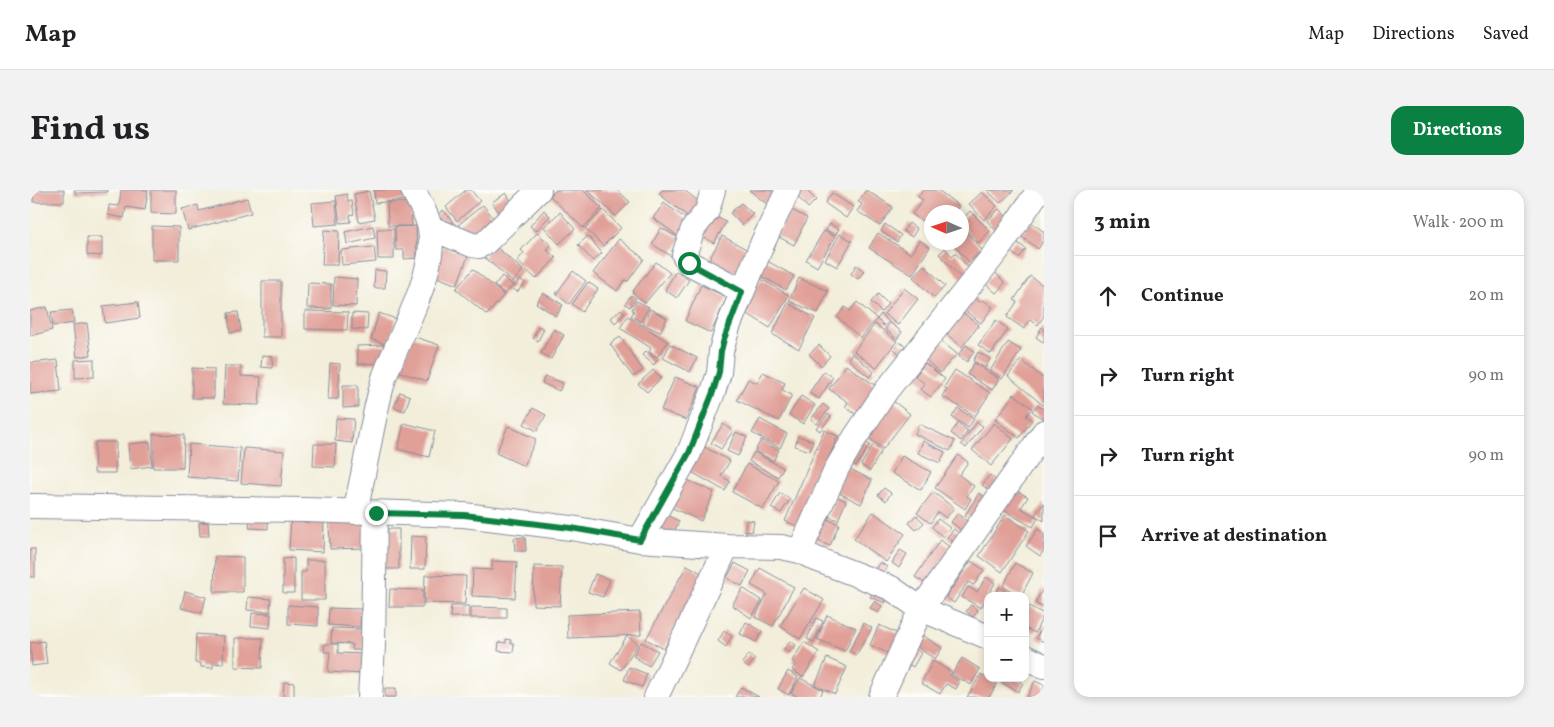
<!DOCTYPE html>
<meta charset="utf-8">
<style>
:root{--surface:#fff;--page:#f2f2f2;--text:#202124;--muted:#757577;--line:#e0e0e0;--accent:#0b8043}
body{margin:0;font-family:Vollkorn,serif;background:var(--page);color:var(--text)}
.controls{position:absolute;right:15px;bottom:15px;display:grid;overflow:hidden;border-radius:10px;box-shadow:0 2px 8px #0003}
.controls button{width:45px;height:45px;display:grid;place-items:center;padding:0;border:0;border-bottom:1px solid var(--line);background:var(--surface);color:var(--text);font:25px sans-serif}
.compass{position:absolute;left:894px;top:15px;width:45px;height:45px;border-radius:50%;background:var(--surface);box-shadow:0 2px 8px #0003;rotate:273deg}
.stop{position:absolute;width:15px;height:15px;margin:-11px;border:4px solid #0b8043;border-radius:50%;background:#fff}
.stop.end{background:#0b8043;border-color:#fff;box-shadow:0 1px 5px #0008}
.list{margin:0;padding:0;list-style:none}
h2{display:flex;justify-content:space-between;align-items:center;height:65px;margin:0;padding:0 20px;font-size:21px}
h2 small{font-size:16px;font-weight:400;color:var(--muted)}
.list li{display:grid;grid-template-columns:32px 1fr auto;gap:15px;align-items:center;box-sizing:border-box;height:80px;padding:0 20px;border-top:1px solid var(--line)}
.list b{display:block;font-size:19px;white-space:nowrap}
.list em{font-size:16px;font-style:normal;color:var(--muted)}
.icon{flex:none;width:28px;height:28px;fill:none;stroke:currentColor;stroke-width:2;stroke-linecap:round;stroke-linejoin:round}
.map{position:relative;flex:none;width:1014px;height:507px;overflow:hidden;border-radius:15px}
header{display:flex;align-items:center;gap:30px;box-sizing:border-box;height:70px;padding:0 25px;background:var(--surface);border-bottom:1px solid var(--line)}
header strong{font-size:24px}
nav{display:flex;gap:28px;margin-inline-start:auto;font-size:18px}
.intro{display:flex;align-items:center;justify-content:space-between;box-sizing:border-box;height:120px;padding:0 30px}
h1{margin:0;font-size:35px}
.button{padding:12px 22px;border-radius:15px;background:var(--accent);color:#fff;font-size:18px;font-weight:700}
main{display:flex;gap:30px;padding:0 30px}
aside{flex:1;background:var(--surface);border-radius:15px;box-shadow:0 2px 8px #0003}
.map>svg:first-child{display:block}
.building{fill:#e09f97}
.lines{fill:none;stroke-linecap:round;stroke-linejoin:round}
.minor-casing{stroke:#868e9c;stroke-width:26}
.minor{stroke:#fff;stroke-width:24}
.route{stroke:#0b8043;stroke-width:6}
</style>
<header>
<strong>Map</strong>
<nav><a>Map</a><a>Directions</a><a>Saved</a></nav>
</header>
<div class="intro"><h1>Find us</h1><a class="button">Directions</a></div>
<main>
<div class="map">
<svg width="1014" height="507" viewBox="0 0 1014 507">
<rect width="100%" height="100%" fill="#fdfcf7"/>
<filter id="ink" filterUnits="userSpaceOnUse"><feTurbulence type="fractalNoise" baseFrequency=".02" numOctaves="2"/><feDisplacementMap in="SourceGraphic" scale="10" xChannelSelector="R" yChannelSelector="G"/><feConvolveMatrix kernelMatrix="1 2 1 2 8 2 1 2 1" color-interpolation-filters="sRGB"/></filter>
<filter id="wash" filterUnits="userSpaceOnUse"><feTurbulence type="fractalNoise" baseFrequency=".0096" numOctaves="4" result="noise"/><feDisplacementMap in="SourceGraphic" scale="20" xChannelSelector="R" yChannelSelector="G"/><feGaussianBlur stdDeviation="1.12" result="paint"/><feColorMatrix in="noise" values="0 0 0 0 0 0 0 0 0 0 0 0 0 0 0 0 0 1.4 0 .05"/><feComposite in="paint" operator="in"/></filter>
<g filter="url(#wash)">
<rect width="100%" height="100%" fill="#f2eeda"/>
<g id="blocks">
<path class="building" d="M3,0H34V12H3Z
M44,0H77L78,2L45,3Z
M91,0H118L115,20L96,17L94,28L78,25L79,15L89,16Z
M121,0H146V24L121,23Z
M344,0H374L375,10L345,13Z
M436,0H441L450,11L427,31L416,17Z
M526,0H553L572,18L553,38L520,6Z
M557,0H587L600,12L586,26Z
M632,0H654L672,14L660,28L629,4Z
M719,0H740L746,5L738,15Z
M769,0H776L786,10L778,18L765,4Z
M836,0L863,17L850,36L827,21L832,14L828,12Z
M893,0H908L929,16L925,22H902V38L882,24L893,10L888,7Z
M957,0H984L970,13Z
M339,1L345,29L329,32L324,4Z
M952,2L967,16L954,30L939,14Z
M476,3L484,15L470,24L462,12Z
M802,3L823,17L816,28L795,13Z
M317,4L318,11H322L324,24L320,25L321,32L310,33L306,6Z
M217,8L221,23L158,40L152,19L168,15L169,21Z
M306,11L308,34L284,36L282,13Z
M381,12L382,36H358L357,13Z
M634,13L659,31L648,46L623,28Z
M711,13L723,24L712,35L700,23Z
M453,15L465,30L439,50L427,36Z
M760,19L777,28L764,55L747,46Z
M969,19L982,32L970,45L957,31Z
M413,20L423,32L416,38L406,26Z
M514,20L520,26L506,41L500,36Z
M573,20L591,38L573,56L555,38Z
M940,21L960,41L948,53L932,36V30Z
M530,22L545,39L529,54L514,37Z
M678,23L696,32L684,53L667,44Z
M1001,32L1014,42V50L1008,59L991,46Z
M879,33L887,39L882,47L873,41Z
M800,34L809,39L805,45L796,40Z
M855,34L871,45L867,52L851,41Z
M122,36L149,37V70H122Z
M343,36L345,48L317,54L315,42Z
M386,36L387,68L374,69V60H366L365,37Z
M631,38L651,49L641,66L622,54Z
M932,38L952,60L939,72L921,52H932Z
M347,39H364V69H348Z
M294,40L309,41L308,75H292Z
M794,41L805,47L787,77L776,70Z
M507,43L521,55L517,60L526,68L506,89L487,71L494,63L491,60Z
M848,43L881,64L889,50L900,57L882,85L839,58Z
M810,44L822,51L807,77L795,70Z
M558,46L572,63L563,71L548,55Z
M692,46L720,61L705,89L677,73Z
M57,47H72V66L57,65Z
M589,49L614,69L598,91L595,90L587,101L563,83Z
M985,51L996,59L989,68L978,60Z
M464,55L493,80L483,92L454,67Z
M413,56L438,66L427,95L402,85Z
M344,57L346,72L312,75L311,60Z
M915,58L922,66L925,63L943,82L933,90L909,64Z
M732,68L764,86L756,100L724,82Z
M626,72L640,83L615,113L602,102Z
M826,75L834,81L828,89L821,84Z
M894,75L915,96L904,108L883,87Z
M443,79L474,105L457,125L426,99Z
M345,80L356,81L355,98H344Z
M543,81L556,91L539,114L526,104Z
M646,81L659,90L647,108L635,100Z
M965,82L975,93L966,103L955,93Z
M472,86L483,95L475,104L464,96Z
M1000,86L1014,96V126L1008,135L1000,130L994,139L977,127L987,112L984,110Z
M304,87L327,89L326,116L303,115Z
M769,88L798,101L788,123L759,111Z
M490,89L495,93L487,102L483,98Z
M731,89L759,105L740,138L713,121Z
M232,91H251V147H232Z
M558,92L568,99L552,122L542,114Z
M278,93L301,94V119L277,118Z
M671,95L697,107L681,143L655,131Z
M874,98L888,109L868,135L854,124Z
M513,103L533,115L526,126L506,113Z
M848,104L858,114L851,122L841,112Z
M601,105L606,108L600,117L595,114Z
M944,107L950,112L953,110L963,117L951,133L934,120Z
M606,111L619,117L611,132L601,126L604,121L602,120Z
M108,112L110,128L75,133L73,116Z
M827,112L847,129L831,148L807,127L815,117L820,121Z
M758,113L785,128L769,159L742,144Z
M17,117L22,140L0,146V121Z
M591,119L595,123L585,133L581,128Z
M620,119L637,128L630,142L613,134Z
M42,120L44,133L23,136L21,122Z
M275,121L318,122L317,140L275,139Z
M931,121L949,135L932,157L914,142Z
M208,122L211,141L200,143L198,123Z
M322,123L338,124L337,140L322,139Z
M349,123L366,129L358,155L341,149Z
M851,124L859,132L854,136L847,129Z
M598,126L638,152L627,167L619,162L621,158L590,138Z
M966,130L978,139L961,164L948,155Z
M57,133L61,165L47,167L43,135Z
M860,133L872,142L867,149L855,139Z
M845,134L867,151L846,178L824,161Z
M509,136L514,139L508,151L503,148Z
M1012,137L1014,139V153L1006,147Z
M524,139L534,145L521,169L511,163Z
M382,146L409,155L397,191L370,182Z
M590,147L613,180L603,187L580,154Z
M910,150L927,164L910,183L894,168Z
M870,152L883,164L877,170L864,159Z
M978,152L991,160L972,189L960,181Z
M640,154L667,168L660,182L633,168Z
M355,155V173L328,174L327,156Z
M789,155L800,166L791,176L779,164Z
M936,155L944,161L937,172L928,165Z
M616,161L627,170L624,175L612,165Z
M948,162L960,169L955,178L943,171Z
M822,163L844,182L839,187L818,169Z
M232,165L243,166L242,178L231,177Z
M64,169V187L45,188V170Z
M28,170L31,201L0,204V173Z
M991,170L1014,189V216L978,186Z
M300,173L310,174L308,209H298Z
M895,173L915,189L901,207L890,199L895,194L885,186Z
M944,173L969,189L962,200L937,184Z
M816,175L850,199L830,227L815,217L818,212L799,199Z
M195,176H211V186L231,187L229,215L193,214Z
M162,178L184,179V208H162Z
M623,180L631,188L617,202L608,194Z
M925,180L960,203L945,226L912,206L917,199L914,197Z
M794,181L803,187L789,209L779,203Z
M733,182L755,193L752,200L762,205L749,231L707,210L718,189L727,193Z
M515,186L533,193L529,201L512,193Z
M645,187L670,197L656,230L631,220Z
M313,195H328V217L313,218Z
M370,202L380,206L375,221L364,217Z
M984,204L1002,218L996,226L1002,230L989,248L965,230Z
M771,206L785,215L773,234L759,225Z
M862,210L880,224L853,259L835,245Z
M793,214L799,219L787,234L781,229Z
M1007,215L1014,219L1013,229L1002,221Z
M503,218L516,225L507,241L494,234Z
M928,218L944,229L938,238L922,227Z
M798,224L801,227L790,241L786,238Z
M306,228L324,229L322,253L305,251Z
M730,229L757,244L750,258L722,243Z
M947,232L953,236L936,258L931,254Z
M374,233L405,241L399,267L368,259Z
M928,233L938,241L931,251L921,243Z
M964,233L983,249L961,276L942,260Z
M693,234L703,241L691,259L681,253Z
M889,234L925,251L920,261L885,244Z
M478,236L506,249L494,276L466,263Z
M794,240L808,246L777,319L776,340L755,331Z
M706,242L717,247L708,266L697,261Z
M123,244L154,245L153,278H123Z
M768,246L783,251L780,261L765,256Z
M731,250L749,260L743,271L725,261Z
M832,250L840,255L826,276L818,271Z
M893,251L915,262L910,273L888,263Z
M65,252H86L85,283H64Z
M120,252L122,276L100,279L98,254Z
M159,254L210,258L208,291L157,287Z
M284,254H306L305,277L283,276Z
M671,255L700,271L691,286L700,291L695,301L658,280Z
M843,255L852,260L840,281L831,275Z
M214,258L254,261L251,296L211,293Z
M724,262L753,278L748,287L719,271Z
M928,265L938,272L929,285L944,296L937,306L941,309L935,319L905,298Z
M872,266L901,282L891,300L862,283Z
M717,274L749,291L733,319L702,302Z
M816,277L842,290L831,314L805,301Z
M960,285L968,292L960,301L952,295Z
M653,288L684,302L671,331L640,317Z
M854,298L861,303L856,311L848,305Z
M985,300L998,307L991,318L1008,328L1003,337L973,320Z
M903,302L924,318L916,328L908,322L900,333L887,323Z
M750,303L760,309L751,323L741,318Z
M949,303L958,309L944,330L935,325Z
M806,306L816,311L808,330L798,326Z
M1014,313V331L1005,325Z
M843,322L875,344L856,372L824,349Z
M928,323L938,332L931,340L921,332Z
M634,324L649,331L642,347L627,340Z
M886,325L894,333L886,340L879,333Z
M975,325L999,341L972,382L949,366Z
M220,326L238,327V339L219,338Z
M792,327L809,334L800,356L783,349Z
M261,328L294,330L293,362L259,360Z
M908,329L920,338L913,347L902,337Z
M716,330L724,331L722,342L715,341Z
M178,332L179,346H170L169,333Z
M336,332L337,358L300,359L299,333Z
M354,339H369V379H353Z
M924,339L932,346L925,354L917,347Z
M1008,339L1014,344V360L1010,366L996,356Z
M381,346L396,347L395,379H380Z
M495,347L496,361H485L484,348Z
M910,350L921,358L896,394L885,387Z
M0,359H5V387H0Z
M870,360L877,364L869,378L862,373Z
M185,366L213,367V402H184Z
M264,368V403H253V369Z
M276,370H295V410H271V382H276Z
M462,371L487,372L485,408L442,406L443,379L462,380Z
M941,371L954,380L944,395L938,392L924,413L916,407Z
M850,372L857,377L850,389L842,384Z
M705,373L720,381L712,396L697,388Z
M985,373L1003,383L991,406L973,397Z
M657,375L675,385L634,459L616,449Z
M504,376L532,377L530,416L503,415Z
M730,378L764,397L743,436L725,427L737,404L721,395Z
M565,384L580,390L573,407L558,402Z
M395,385L436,386L435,414L394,413Z
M956,387L965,393L951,418L932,407L938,397L947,402Z
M969,397L983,406H964Z
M1014,397V418L1005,413Z
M713,398L732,411L721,428L702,415Z
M774,398L794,410L770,449L750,436Z
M360,399L393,400V417H359Z
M155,401L176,407L172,423L151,418Z
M843,401L857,407L855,413L840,407Z
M218,407L241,409L240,422L217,420Z
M845,411L852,416L848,423L840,418Z
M258,415L288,417V436L258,434Z
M941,415L948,421L943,427L936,421Z
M421,416H439V427H420Z
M999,416L1014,424L1005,443L995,438V424Z
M441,417L477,418V428H441Z
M299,418L331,419L330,437L298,435Z
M610,422L611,445L538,448L537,425Z
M222,423L241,424L240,438L221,436Z
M797,425L826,438L815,461L787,449Z
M786,428L793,431L784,452L777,449Z
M716,432L732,441L726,452L710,444Z
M834,433L842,438L826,465L819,461Z
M1014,434V452L1006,448Z
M849,435L875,447L866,467L840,455Z
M302,438L334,439L333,460H322V454L301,453Z
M694,441L702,446L696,457L688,451Z
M886,441L912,458L905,469L879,452Z
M166,444L194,446L193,474L183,473V478L171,477V473H165Z
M597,446L608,454L591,480L580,473Z
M205,448H233L232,478L205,477Z
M476,449L481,450V454H484L483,462L468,461L469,452L476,453Z
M14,451L17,474L2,476L0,453Z
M760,451L766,455L759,463L754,459Z
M611,452L628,461L619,476L603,466Z
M774,452L789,462L773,487L762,480L766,474L762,471Z
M295,454H308V463L335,464L333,484L298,482L300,462H294Z
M881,456L891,463L883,477L872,470Z
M719,464L725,469L718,478L712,473Z
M797,468L817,477L805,504L785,495Z
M932,468L950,479L941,495L922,484Z
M903,471L922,482L920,485L930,491L926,499L916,494L910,504L891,493Z
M599,477L617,484L612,497L594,490Z
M758,481L768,487L759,505L748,499Z
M951,484L967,494L959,507H937Z
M770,488L793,500L790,507H768L761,503Z
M974,488H985L993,493L988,502L971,492Z
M1005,491L1014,495V507H997Z
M254,492L264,493V507H253Z
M711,497L729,507H705Z
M355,498H366V507H355Z"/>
</g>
</g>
<g filter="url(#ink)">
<use href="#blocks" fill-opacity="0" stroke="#868e9c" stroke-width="1"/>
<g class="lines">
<defs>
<path id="minor" d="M683,0L677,21L663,39L654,65L659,73L712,101
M401,38L442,55L449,56L455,53L509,0
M0,316L275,320L434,325L541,338L610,350L697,356L751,357L770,361L786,369L861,398L891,419L958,447
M325,322C331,296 336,270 341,244C345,224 349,204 355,185C370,145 402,90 401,49C401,30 391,16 383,0
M610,350L659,263L683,202L689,183L691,161L698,137L733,52L758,0
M770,361L807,278L824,249L856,201L967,61L1009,0
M995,467L1014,476
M340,507L343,455L345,323
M626,507L697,356
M851,507L891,419L1014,242"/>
</defs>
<use href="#minor" class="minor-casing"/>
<use href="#minor" class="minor"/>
</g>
</g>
<g class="lines" filter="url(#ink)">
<path class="route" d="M346,323L434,325L541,338L610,350L659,263L683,202L689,182L691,161L694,149L712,102L659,73"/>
</g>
</svg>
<div class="controls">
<button>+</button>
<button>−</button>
</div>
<svg class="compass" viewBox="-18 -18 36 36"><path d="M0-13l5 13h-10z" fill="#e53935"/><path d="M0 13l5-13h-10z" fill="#757577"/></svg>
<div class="stop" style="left:659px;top:73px"></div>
<div class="stop end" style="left:346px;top:323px"></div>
</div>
<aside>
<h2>3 min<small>Walk · 200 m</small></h2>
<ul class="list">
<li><svg class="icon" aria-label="ahead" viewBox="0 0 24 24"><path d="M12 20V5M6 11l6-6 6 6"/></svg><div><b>Continue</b></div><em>20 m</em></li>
<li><svg class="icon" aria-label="right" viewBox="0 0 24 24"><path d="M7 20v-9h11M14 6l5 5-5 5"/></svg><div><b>Turn right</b></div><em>90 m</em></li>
<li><svg class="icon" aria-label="right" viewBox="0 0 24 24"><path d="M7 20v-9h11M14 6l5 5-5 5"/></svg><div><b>Turn right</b></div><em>90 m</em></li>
<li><svg class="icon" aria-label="arrive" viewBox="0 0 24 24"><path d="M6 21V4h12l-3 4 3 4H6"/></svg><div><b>Arrive at destination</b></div></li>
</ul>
</aside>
</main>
